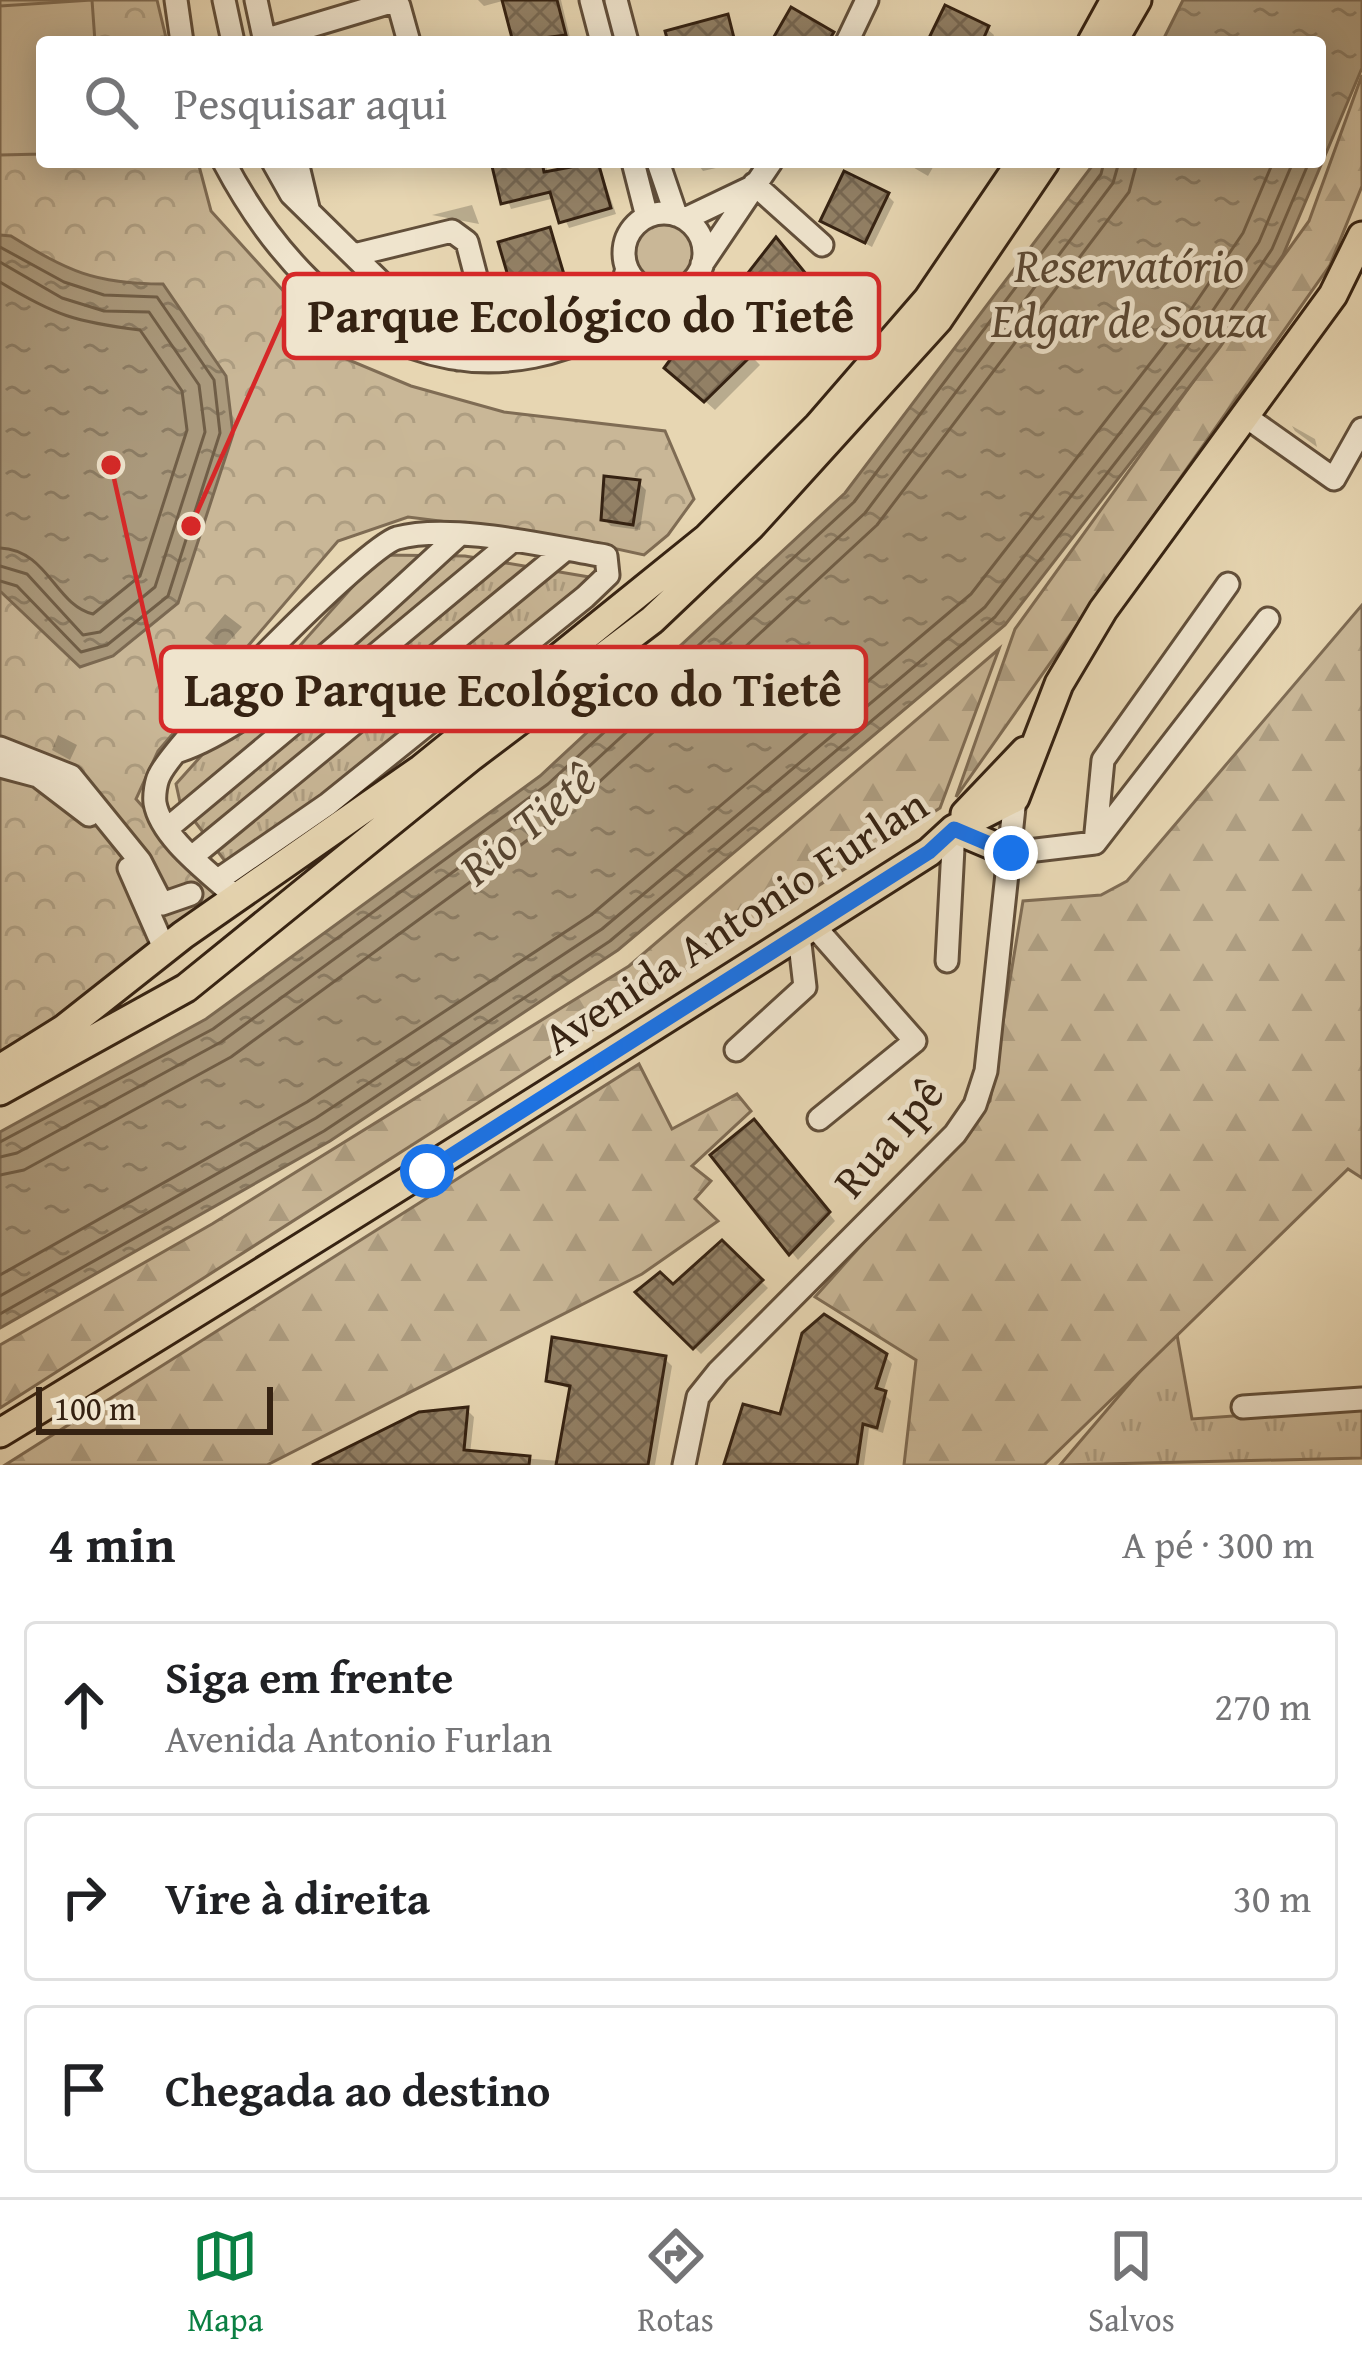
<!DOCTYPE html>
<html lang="pt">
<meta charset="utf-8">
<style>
:root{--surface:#fff;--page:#f6f6f6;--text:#202124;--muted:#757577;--line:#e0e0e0;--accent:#0b8043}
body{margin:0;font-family:"Gentium Book Plus",serif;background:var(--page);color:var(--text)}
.scale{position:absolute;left:36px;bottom:30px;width:237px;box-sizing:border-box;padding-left:12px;border:6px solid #352212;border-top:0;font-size:33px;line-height:42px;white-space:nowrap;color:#352212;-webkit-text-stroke:9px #efe4cd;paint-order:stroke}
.stop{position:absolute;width:36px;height:36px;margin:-27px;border:9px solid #1a73e8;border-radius:50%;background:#fff}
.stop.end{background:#1a73e8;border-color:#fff;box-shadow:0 3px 12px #0008}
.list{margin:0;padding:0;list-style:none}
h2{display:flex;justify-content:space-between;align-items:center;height:156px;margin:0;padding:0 48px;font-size:51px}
h2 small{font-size:39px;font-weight:400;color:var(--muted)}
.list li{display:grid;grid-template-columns:78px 1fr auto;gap:36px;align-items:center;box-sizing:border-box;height:168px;margin:0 24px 24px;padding:0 24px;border:3px solid var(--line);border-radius:12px}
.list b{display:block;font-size:45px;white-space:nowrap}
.list p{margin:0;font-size:39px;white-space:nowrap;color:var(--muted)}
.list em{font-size:39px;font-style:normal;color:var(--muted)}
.icon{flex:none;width:66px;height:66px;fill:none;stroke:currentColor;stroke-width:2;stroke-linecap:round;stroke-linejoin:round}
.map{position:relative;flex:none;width:1362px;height:1465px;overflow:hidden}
.search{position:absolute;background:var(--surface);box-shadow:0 6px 30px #0003;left:36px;right:36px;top:36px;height:132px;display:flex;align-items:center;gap:30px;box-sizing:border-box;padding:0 42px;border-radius:12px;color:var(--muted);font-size:45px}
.sheet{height:732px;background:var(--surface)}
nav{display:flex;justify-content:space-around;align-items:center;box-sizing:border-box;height:168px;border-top:3px solid var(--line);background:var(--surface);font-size:33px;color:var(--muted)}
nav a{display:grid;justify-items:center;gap:6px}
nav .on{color:var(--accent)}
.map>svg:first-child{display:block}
.grass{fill:url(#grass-tufts);stroke:#7f6c54;stroke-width:3}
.forest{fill:url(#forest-firs);stroke:#7f6c54;stroke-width:3}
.park{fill:url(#park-crowns);stroke:#7f6c54;stroke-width:3}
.garden{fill:#c9b797;stroke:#7f6c54;stroke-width:3}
.water{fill:url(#water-ripples);stroke:#7b6952;stroke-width:3}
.shadow{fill:#0003}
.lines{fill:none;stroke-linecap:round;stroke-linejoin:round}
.shore{stroke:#705e47;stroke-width:3}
.building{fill:url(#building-cross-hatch);stroke:#352212;stroke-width:3}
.minor-casing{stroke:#624f3a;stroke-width:27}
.major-casing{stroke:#352212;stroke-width:33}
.minor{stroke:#efe4cd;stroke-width:21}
.major{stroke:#e7d6b2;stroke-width:27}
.route{stroke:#1a73e8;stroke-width:15}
.labels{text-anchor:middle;stroke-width:10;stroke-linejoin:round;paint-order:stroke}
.street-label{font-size:45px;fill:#352212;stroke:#efe4cd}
.water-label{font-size:48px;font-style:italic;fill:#584632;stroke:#efe4cd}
.leader{fill:none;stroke:#d62828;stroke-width:4.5}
.callout-dot{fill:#d62828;stroke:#efe4cd;stroke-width:4.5}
.callout{fill:#efe4cd;stroke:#d62828;stroke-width:4.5}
.callout-label{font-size:48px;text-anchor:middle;font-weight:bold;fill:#352212}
</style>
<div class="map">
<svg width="1362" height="1465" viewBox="0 0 1362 1465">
<defs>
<pattern id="grass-tufts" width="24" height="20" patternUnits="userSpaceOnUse" patternTransform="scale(3)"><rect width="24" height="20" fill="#c9b797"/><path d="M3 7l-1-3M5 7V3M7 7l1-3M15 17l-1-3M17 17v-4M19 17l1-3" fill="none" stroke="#ad9d81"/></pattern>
<pattern id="forest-firs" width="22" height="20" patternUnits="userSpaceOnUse" patternTransform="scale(3)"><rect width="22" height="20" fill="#c9b797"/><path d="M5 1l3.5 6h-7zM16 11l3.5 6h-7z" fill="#ad9d81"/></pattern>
<pattern id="park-crowns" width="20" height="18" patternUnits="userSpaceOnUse" patternTransform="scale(3)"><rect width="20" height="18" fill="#c9b797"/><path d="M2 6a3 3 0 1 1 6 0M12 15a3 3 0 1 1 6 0" fill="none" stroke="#ad9d81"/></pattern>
<pattern id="water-ripples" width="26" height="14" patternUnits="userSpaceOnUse" patternTransform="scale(3)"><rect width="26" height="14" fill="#aa997c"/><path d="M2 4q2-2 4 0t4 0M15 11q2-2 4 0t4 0" fill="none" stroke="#8b7c64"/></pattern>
<pattern id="building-cross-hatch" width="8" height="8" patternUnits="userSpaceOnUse" patternTransform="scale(3)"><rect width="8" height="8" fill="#928065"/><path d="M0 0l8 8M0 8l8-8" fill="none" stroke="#786852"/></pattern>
</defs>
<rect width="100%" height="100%" fill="#e7d6b2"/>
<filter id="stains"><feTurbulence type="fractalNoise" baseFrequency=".00167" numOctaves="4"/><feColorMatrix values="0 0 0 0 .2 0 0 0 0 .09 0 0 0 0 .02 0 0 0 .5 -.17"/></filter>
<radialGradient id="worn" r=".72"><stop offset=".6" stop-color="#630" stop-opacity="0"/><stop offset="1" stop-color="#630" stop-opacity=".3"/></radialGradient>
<path class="grass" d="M381,555L465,556L595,578L300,816L228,865L180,802L176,784Z
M1176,1329L1192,1419L1362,1407V1458L1060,1465Z"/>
<path class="forest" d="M1362,75V186L1330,265L956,797L1015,629L1309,221Z
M1362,605V1178L1348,1169L1044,1465H904L916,1360L815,1297L990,1101L1023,901L1101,895L1127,881Z
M999,649L940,808L0,1408V1345L212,1224L629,966Z
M639,1064L672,1129L737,1094L751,1111L692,1166L711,1181L695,1199L718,1221L642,1274L267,1465H5Z"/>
<path class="park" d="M0,0H157L167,42H42V162H198L211,211L344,358L411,386L504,412L665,431L694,499L668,535L644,555L553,535L408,517L338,541L158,751L136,799L224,900L60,1021L0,1053Z"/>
<path class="garden" d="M92,0L95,42H42V154L0,155V6Z
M631 254a33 33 0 1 1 66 0a33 33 0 1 1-66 0Z"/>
<path class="water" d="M1183,0H1362V68L1283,255L1220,347L1005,625L618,950L330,1141L0,1328V1132L206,1019L540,776L845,493L1095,162H1320V42H1162Z
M0,235L11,236C68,271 94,284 163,284L226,376L233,434L178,603L113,656L80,667L0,591Z"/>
<path class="shadow" d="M478,0H561L571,42H517L506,0L484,6Z
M987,29L994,35L991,42H931Z
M494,162H545L548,173L598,162L616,214L569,228L555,198L511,209Z
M696,162H733V164L703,171Z
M904,162H936L928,176Z
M887,195L894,202L872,247L824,221Z
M472,205L479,224L432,215Z
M549,230L570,285L522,299L515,292Z
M785,250L823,296L778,346L734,296Z
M708,312L760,365L715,410L678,377Z
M1292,426L1315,439L1317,447L1295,431Z
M639,483L646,490L640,530L611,526L604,519Z
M225,614L242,627L221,650L205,638Z
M58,735L77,745L70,760L52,750Z
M761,1129L835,1221L798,1260L714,1155Z
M722,1244L768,1288L701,1354L640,1292L673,1288Z
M885,1356L892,1364L883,1393L891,1401L883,1433L869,1428L864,1465L727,1463L782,1417Z
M665,1359L672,1366L655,1465H325L467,1410L474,1417L470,1454L560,1461L572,1390L549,1380Z"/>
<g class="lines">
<path class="shore" d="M0,247L64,282L104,295L157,297L214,380L220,433L168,596L107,645L81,652L17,586L0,581
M0,262L62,298L104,311L149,312L199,385L205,432L155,587L100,632L83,635L27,574L0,566
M0,282C56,316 76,322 140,330L182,391L187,430L140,576L93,614C55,605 48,550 0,548
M0,1142L213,1029L548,784L854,502L1101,174L1104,162
M0,1157L17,1153L221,1042L558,795L865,513L1113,183L1119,162
M0,1175L24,1170L231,1057L570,809L877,525L1129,192L1137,162
M0,1275L307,1102L591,915L971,594L1184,320L1243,233L1273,162
M0,1296L316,1118L602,929L985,607L1199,331L1259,242L1293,162
M0,1314L324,1131L610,941L995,617L1211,340L1272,249L1309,162"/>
</g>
<path class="building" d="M502,0H557L566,35L513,42Z
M945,5L989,26L982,42H927Z
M791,7L834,32L828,42H771Z
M728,14L735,42H668L665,31Z
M491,162H542L544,172L598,162L611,208L559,223L550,192L501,204Z
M844,171L889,193L865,243L820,221Z
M550,227L565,278L513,293L498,242Z
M776,237L815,285L766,338L730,296Z
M708,308L753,354L704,402L664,368Z
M604,476L640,480L633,525L601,520Z
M754,1119L830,1212L789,1255L710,1155Z
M722,1240L763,1280L693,1349L635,1292L660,1272L673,1284Z
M824,1314L887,1354L876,1388L886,1391L877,1428L863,1424L857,1465L724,1464L743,1404L780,1414L802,1333Z
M552,1337L666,1356L648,1465H556L570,1386L546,1381Z
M468,1407L464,1450L530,1456L529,1465H312L419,1412Z"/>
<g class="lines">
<defs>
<path id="minor" d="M176,0L182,42
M224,0L233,42
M256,0L265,42
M591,0L602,42
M616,0L627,42
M264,40L391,2L399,6L409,42
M847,42L867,0
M224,162C320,344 485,431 665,293
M273,162L291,194L459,359
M297,162L308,208
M633,162L647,217
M658,162L676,215
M754,184L822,245
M624 253a40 40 0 1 1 80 0a40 40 0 1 1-80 0Z
M685,219L750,188
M354,255L452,231L467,242L479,288
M702,264L771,162
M599,332L618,303L627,268
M1245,416L1334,479L1362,429
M0,748L71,776L140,861L162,904L191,894
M179,751C264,723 389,598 458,536
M0,766L38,776L89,815
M168,828L511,542
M1095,843L1103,760L1228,584
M1011,853L1095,843L1268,619
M193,856L566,549
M129,868L165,950
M218,880L328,804L585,597L608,575L606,556C550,547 452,523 397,538C364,548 174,742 159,776C156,782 154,795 155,803C161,839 213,875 238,899
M814,926L915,1041L819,1119
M947,961L954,829
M736,1050L805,987L799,935
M1243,1407L1362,1399
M684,1465L698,1397L718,1372L955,1134L975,1105L986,1071L1015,798"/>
<path id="major" d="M1115,38L1137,0
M1092,42L1115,0
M965,814L1025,751
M954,829L1011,853
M0,1069L64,1029L183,935L421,769L707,538L818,426L928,299L1021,162
M0,1091L186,988L471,757L652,620L751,526L938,320L1045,162
M0,1433C312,1243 621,1048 929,852L954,829L1015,798L1059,684L1103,610L1333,295L1362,236"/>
</defs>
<use href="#minor" class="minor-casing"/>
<use href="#major" class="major-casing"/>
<use href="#minor" class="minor"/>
<use href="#major" class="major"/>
</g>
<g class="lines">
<path class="route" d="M427,1171L929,852L954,829L1011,853"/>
</g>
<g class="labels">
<g class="street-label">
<text transform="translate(735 921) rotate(-33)" y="16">Avenida Antonio Furlan</text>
<text transform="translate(888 1137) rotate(-49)" y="16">Rua Ipê</text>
</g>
<g class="water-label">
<text x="1129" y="282">Reservatório<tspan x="1129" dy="55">Edgar de Souza</tspan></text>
<text transform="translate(527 823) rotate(-40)" y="17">Rio Tietê</text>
</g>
</g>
<path class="leader" d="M191 526L284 316M111 465L161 689"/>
<g class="callout-dot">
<circle cx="191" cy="526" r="12"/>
<circle cx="111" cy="465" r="12"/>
</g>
<g class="callout">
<rect x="284" y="274" width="595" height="84" rx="12"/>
<rect x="161" y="647" width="705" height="84" rx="12"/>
</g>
<g class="callout-label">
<text x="581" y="332">Parque Ecológico do Tietê</text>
<text x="513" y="706">Lago Parque Ecológico do Tietê</text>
</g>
<rect width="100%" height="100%" filter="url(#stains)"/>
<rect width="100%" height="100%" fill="url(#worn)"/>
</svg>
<div class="scale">100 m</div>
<div class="stop" style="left:427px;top:1171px"></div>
<div class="stop end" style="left:1011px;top:853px"></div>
<div class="search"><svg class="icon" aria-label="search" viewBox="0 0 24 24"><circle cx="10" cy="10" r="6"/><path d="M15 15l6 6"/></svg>Pesquisar aqui</div>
</div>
<section class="sheet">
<h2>4 min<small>A pé · 300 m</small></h2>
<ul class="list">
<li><svg class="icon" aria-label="ahead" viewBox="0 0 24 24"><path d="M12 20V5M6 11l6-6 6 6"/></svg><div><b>Siga em frente</b><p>Avenida Antonio Furlan</p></div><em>270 m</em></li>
<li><svg class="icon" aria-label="right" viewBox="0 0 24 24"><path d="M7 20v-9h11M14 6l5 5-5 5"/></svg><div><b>Vire à direita</b></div><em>30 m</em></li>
<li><svg class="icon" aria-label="arrive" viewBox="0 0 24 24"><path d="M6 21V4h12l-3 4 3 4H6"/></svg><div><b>Chegada ao destino</b></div></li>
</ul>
</section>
<nav>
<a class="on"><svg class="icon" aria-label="map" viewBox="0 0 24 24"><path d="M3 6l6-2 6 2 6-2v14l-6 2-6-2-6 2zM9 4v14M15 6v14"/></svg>Mapa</a>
<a><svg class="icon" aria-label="directions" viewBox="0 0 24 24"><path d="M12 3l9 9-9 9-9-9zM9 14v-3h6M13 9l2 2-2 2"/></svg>Rotas</a>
<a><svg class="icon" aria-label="saved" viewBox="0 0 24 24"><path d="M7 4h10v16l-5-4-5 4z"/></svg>Salvos</a>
</nav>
